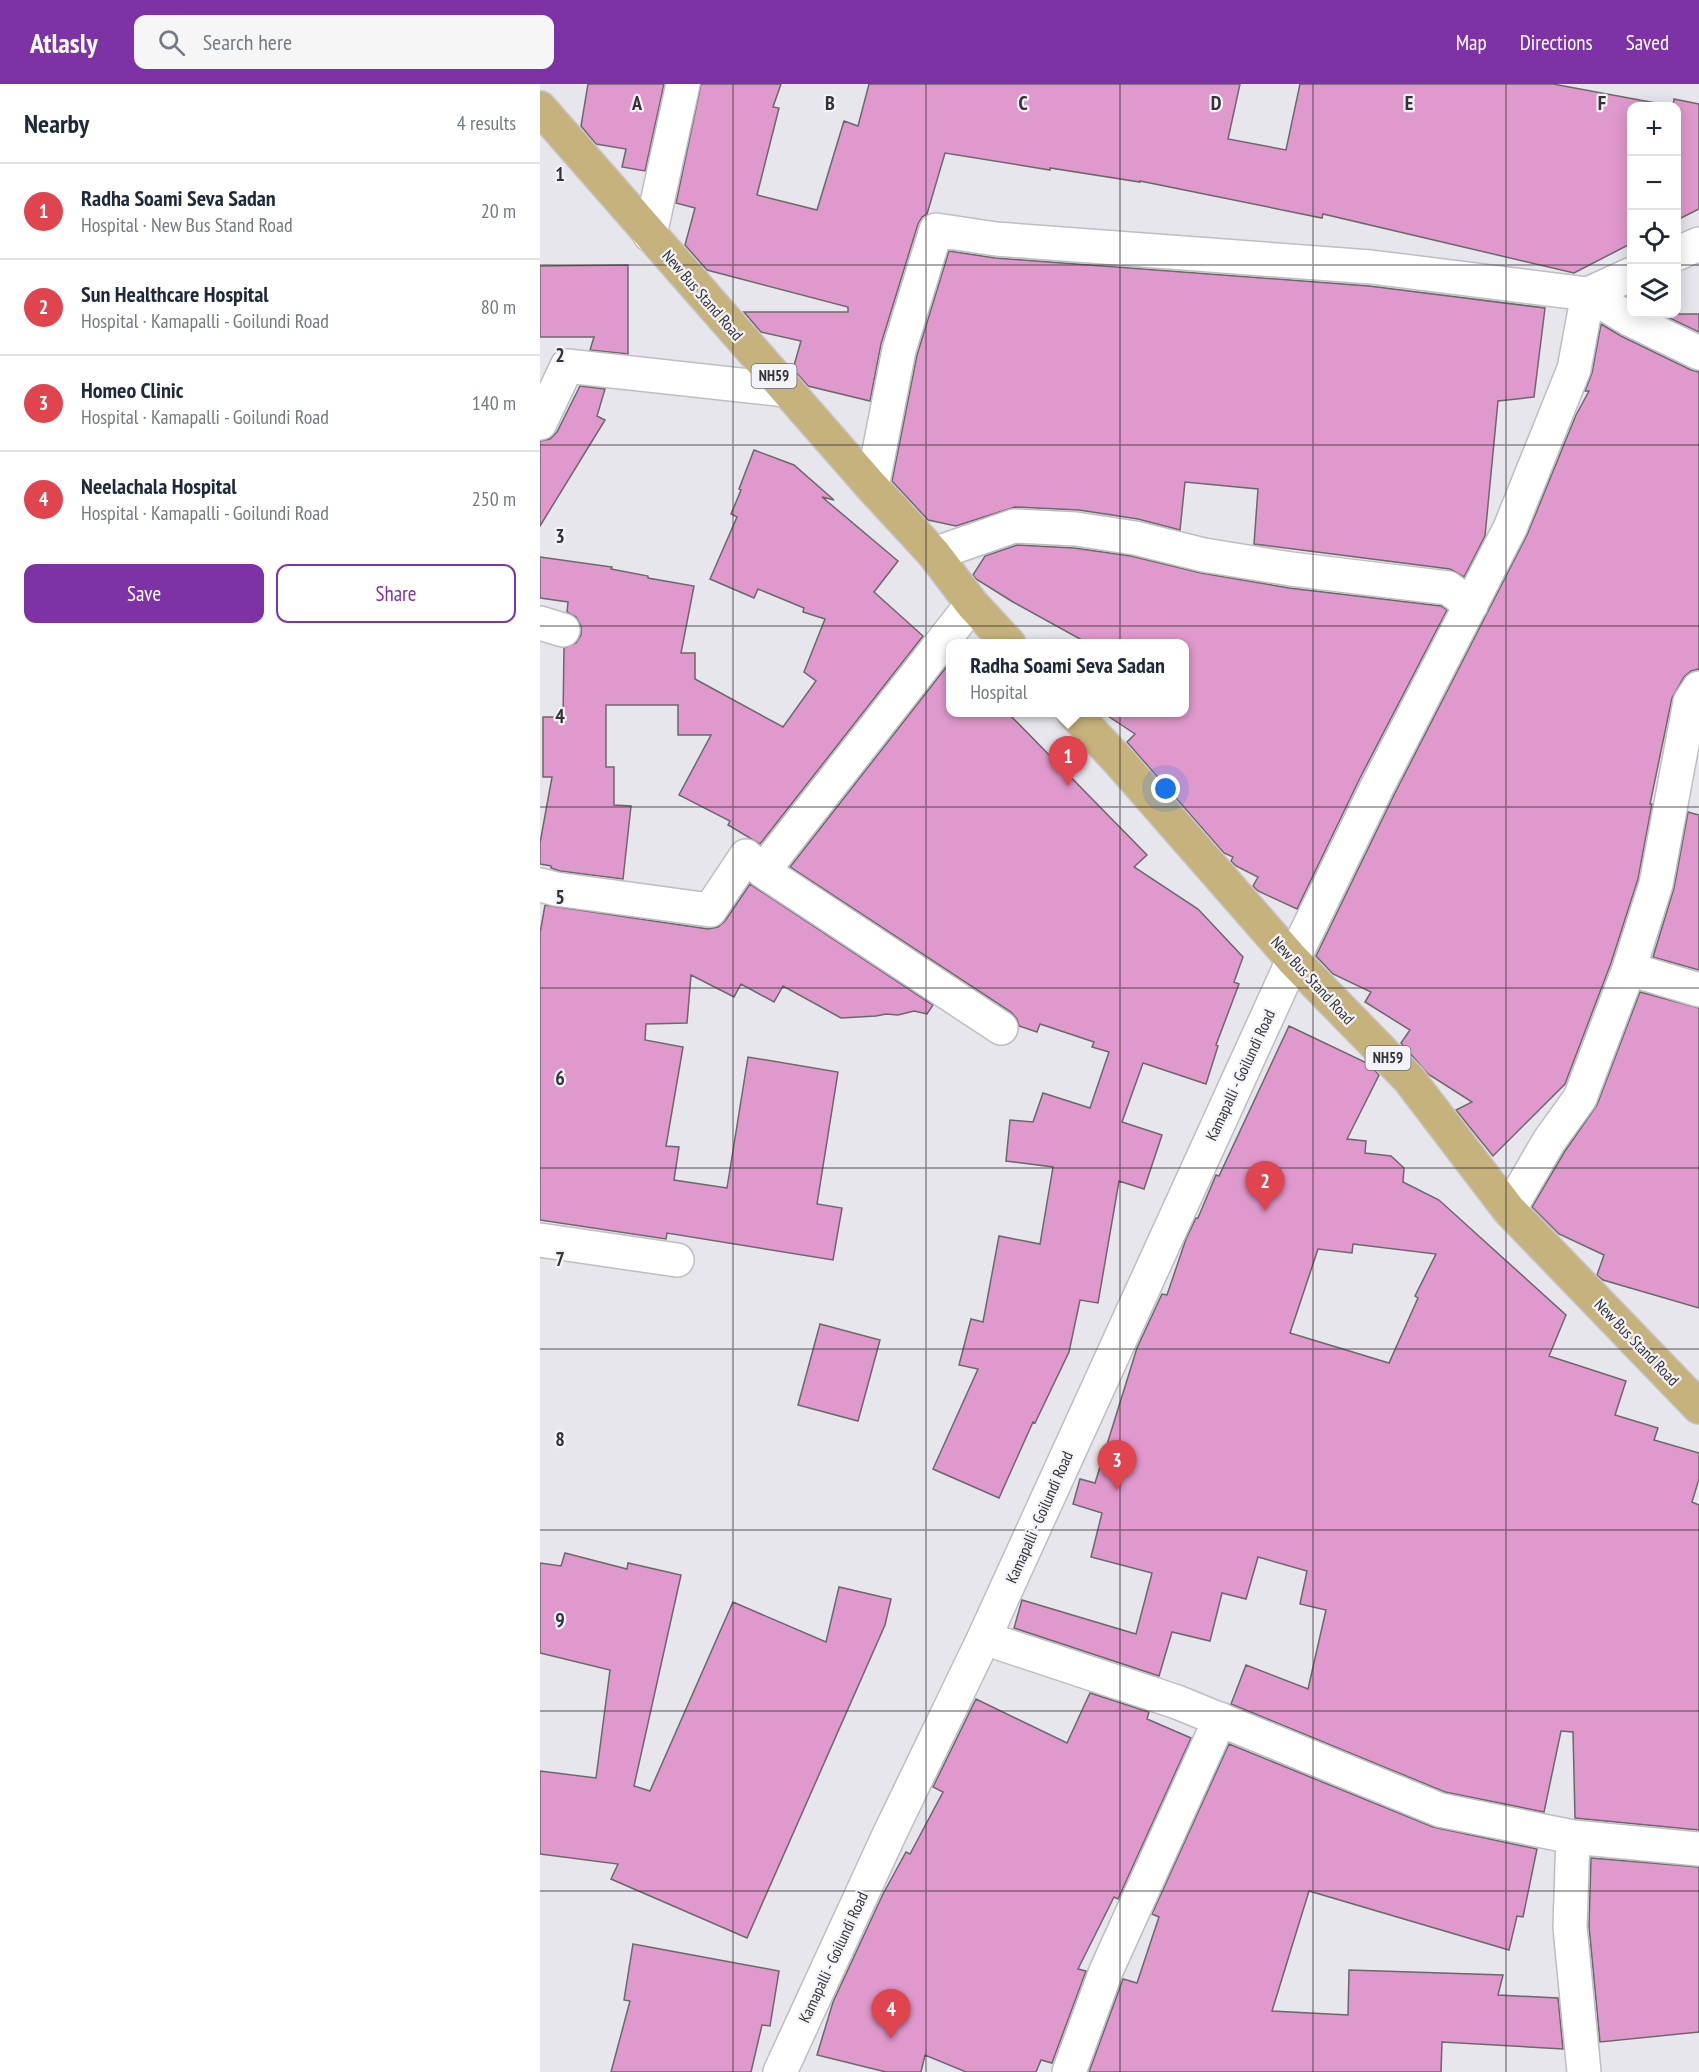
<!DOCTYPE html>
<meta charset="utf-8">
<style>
:root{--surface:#fff;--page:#f6f6f7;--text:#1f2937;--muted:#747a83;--line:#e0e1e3;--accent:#7d33a5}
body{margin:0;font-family:"PT Sans Narrow",sans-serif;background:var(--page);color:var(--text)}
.controls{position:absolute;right:18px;top:18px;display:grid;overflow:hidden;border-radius:12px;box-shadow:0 3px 15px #0003}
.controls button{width:54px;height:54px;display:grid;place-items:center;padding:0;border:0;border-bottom:2px solid var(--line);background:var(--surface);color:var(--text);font:30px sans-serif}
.you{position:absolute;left:626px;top:705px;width:21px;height:21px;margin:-15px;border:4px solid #fff;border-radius:50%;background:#1a73e8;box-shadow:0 0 0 9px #1a73e833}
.badge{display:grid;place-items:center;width:39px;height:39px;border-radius:50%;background:var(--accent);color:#fff;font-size:20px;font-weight:700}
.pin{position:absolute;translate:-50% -50px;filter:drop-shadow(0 2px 3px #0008)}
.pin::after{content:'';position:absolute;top:32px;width:21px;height:18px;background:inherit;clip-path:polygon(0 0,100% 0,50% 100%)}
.popup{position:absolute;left:406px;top:555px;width:243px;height:78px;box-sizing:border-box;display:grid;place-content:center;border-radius:12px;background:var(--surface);filter:drop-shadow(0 2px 4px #0005);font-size:20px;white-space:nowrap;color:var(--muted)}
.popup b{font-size:22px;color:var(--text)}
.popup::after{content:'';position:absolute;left:50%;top:100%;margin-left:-12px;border:12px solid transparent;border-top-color:var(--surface)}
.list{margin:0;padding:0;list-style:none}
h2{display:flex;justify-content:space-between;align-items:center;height:78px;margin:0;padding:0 24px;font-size:26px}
h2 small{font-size:20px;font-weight:400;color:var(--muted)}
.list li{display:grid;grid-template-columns:39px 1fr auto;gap:18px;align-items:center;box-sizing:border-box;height:96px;padding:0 24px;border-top:2px solid var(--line)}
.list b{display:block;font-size:22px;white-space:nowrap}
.list p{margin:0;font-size:20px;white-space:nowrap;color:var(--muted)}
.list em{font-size:20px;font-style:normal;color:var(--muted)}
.actions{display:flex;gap:12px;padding:18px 24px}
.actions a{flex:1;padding:14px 0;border:2px solid var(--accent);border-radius:12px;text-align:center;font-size:21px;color:var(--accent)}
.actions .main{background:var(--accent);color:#fff}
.icon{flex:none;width:33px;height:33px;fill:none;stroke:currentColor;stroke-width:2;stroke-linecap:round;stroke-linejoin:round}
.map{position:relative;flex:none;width:1159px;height:1988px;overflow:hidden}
header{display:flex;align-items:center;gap:36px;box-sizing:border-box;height:84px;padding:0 30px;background:var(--accent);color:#fff}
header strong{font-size:28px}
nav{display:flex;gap:33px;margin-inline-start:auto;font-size:21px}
.search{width:420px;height:54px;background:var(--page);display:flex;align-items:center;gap:15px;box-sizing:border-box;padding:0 21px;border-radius:12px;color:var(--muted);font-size:22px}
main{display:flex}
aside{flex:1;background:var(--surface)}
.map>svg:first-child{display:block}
.building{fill:#e099cc;stroke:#6c676a;stroke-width:1.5;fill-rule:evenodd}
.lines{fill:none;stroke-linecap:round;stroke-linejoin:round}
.minor-casing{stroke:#bebdc2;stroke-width:36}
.tertiary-casing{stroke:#bebdc2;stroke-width:36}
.trunk-casing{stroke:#c6c6c6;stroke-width:36}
.minor{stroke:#fff;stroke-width:33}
.tertiary{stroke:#fff;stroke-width:33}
.trunk{stroke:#c6b27c;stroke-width:33}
.grid{fill:none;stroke:#333335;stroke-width:1.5;stroke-opacity:0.55}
.labels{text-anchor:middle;stroke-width:4.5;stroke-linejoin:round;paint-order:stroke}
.shield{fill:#f4f3f9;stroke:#6d6d70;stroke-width:1.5}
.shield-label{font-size:15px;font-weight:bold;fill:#333335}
.street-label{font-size:16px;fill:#333335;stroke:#f4f3f9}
.grid-label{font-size:20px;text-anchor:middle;font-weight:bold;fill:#333335;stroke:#f4f3f9;stroke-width:4.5;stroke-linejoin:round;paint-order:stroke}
</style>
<header>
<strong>Atlasly</strong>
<div class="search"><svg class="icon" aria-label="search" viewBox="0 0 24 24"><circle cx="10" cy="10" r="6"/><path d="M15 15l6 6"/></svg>Search here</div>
<nav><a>Map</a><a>Directions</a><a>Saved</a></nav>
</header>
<main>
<aside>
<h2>Nearby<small>4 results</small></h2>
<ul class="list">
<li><span class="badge" style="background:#e0444e">1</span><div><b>Radha Soami Seva Sadan</b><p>Hospital · New Bus Stand Road</p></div><em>20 m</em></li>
<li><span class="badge" style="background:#e0444e">2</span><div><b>Sun Healthcare Hospital</b><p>Hospital · Kamapalli - Goilundi Road</p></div><em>80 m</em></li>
<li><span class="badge" style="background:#e0444e">3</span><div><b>Homeo Clinic</b><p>Hospital · Kamapalli - Goilundi Road</p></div><em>140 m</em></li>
<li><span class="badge" style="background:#e0444e">4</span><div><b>Neelachala Hospital</b><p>Hospital · Kamapalli - Goilundi Road</p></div><em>250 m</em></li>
</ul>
<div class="actions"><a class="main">Save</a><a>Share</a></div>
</aside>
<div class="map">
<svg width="1159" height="1988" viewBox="0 0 1159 1988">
<rect width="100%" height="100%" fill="#e7e6ec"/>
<path class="building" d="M48,0H124L105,87L82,83L86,65L56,60L41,42Z
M161,0H241L233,23L239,24L217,111L277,126L304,37L318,42L329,0H700L688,55L746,66L760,0H1013L1132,22H1092V159L1034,189L783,130L782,134L600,97V98L510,84V86L405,69L387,130L382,133L378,140L341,260L330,317L268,302L253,285L261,257L221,248L204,228H308V223L167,186L145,161L155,124L136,119Z
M1134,15L1159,20V125L1137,136V22H1133Z
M409,167L455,174L829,202L1005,224L994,313L958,317L945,452L924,493L910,485L714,460L718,405L645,398L640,446L598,435L539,426L475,423L416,442L388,436L352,397L377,271Z
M88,181V270L50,266L54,253H0V182Z
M1121,230H1159V248Z
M1061,240L1081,252L1151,286L1159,288V585L1151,587L1144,593L1132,614L1110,720H1112L1098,795L1071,879L1025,1000L953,1072L916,1026L932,1018L888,990L861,959L870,946L825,918L831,908L793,890L776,872L854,711L987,451L1036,331L1049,307H1045L1052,289Z
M40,302L65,305L57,332L65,336L0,442V357L10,355L17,348Z
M214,366L254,381L294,416L282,413L358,477L334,508L383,552L220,760L188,741L190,737L139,711L171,651H138V621H66V683H74V721L91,722L83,795L20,787L11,784V782L0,780V759L12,693H3V633H23L24,564L36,559L41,551V542L36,533L27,528L28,518L0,514V473L72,483L71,485L108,492V494L154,502L141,569H155V595L243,643L276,597L264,588L285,535L263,528L264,524L218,505L214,514L170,495L197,433L191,430L201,406L199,405Z
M477,461L534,464L591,472L661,489L749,504L901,522L907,526L820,694L757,825L718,807L713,802L718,793L696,782L691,777L693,773L684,769L587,658L595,650L562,628H645V560H549L473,518L436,495L433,491L445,472Z
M411,577V628H467L607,771L594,783L658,825L703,873L694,898L699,900L676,961L678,962L666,1000L603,979L582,1038L622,1051L604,1105L579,1097L558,1219L540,1216L529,1268L495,1339L493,1338L459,1414L393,1385L438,1285L419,1281L431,1235L443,1238L459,1152L500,1160L513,1083L466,1077L470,1036L493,1038L503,1009L550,1024L569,968L552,963L554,958L500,940L497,948L479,942L477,935L471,928L250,783Z
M1148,728L1159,731V886L1113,873L1134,804Z
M210,800L393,921L387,930L374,927L358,931L346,930L336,932L301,934L243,902L234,918L201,900L194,913L151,891L147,939L106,940L105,956L143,963L126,1062L139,1063L134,1096L187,1104L208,973L298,988L277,1120L302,1124L293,1176L127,1149L126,1155L0,1136V849L5,821L168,845L178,843L185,837Z
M1100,908L1159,924V1224L1063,1196L1057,1191L1064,1171L1019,1150L992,1123L1025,1067L1057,1021Z
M749,942L829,980L839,991L807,1055L826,1057L825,1069L851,1072L864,1084L863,1098L899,1116L1026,1231L1009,1272L1086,1297L1075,1331L1118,1344L1114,1356L1159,1369V1395L1152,1418L1159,1421V1746L1035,1734L1033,1648L1021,1647L1004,1728L905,1708L691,1620L706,1581L768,1605L786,1526L760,1520L767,1487L718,1473L706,1515L682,1509L670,1557L632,1548L619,1592L474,1544L482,1516L596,1550L612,1489L551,1473L562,1429L533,1420L540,1395L555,1399L597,1264L622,1210L627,1211L646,1155L656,1134H658L676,1091L679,1092ZM813,1160L896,1170L875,1212L878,1214L849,1279L750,1249L778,1165L812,1169Z
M280,1240L340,1256L318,1337L258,1321Z
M25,1469L87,1485L88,1479L141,1491L94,1702L110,1707L193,1518L286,1558L299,1503L351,1515L345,1541L207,1854L71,1795L78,1780L0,1770V1687L56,1694L70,1586L0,1569V1479L21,1482Z
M550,1609L609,1628L607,1635L651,1654L578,1815L574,1813L538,1885L546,1887L512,1979L501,1976L496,1988H426L385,1971L381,1988H346L277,1971L293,1918L343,1810L366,1768L370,1770L403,1708L393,1703L436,1615L527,1659Z
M689,1660L893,1743L997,1765L983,1833L977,1832L969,1866L769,1807L732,1927L808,1931L809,1886L963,1891L958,1911L1018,1914L1023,1965L902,1958L901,1988H549L583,1895L597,1899L619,1833L612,1830Z
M1051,1774L1159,1783V1948L1060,1958L1049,1842Z
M93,1860L239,1887L230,1942L222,1941L211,1988H71L90,1917L84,1916Z"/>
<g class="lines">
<defs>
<path id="minor" d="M110,151L143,0
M1136,170L1159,160
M0,339L27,282L246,306
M332,403L359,266L396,146L456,155L831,183L1048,210L1089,235L1159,269
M394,470L474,442L536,445L595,454L664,471L751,485L908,504L931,521
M0,539L23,546
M223,787L432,520
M0,801L16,805L170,826L206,772L223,787L461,944
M753,876L837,703L970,444L1034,285L1048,210L1092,190
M1089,885L1116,800L1150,618L1159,604
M969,1126L1009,1057L1040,1014L1089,885L1159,906
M0,1156L137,1176
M444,1554L637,1618L900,1726L1033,1753L1159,1765
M1033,1753L1030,1843L1044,1988
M529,1988L566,1887L680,1635"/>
<path id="tertiary" d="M240,1988L349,1751L444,1554L753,876"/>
<path id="trunk" d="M0,24L332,403L394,470L432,520L469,560
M533,628L577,675L753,876L869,995L969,1126L1159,1323"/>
</defs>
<use href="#minor" class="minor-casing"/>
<use href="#tertiary" class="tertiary-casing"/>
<use href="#trunk" class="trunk-casing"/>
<use href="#minor" class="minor"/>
<use href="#tertiary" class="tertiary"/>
<use href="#trunk" class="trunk"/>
</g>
<path class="grid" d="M193,0V1988M386,0V1988M580,0V1988M773,0V1988M966,0V1988M0,181H1092M1136,181H1159M0,361H1159M0,542H1159M0,723H1159M0,904H1159M0,1084H1159M0,1265H1159M0,1446H1159M0,1627H1159M0,1807H1159"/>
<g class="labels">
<g class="shield">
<rect x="211.5" y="280" width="45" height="24" rx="4.5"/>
<rect x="825.5" y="962" width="45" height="24" rx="4.5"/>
</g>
<g class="shield-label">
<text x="234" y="297">NH59</text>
<text x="848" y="979">NH59</text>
</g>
<g class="street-label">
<text transform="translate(163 211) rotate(49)" y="6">New Bus Stand Road</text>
<text transform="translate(773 896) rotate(47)" y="6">New Bus Stand Road</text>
<text transform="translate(700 991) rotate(-65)" y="6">Kamapalli - Goilundi Road</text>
<text transform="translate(1097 1258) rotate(46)" y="6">New Bus Stand Road</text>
<text transform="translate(499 1433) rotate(-66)" y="6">Kamapalli - Goilundi Road</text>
<text transform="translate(293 1873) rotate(-65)" y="6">Kamapalli - Goilundi Road</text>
</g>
</g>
<g class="grid-label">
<text x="97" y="26">A</text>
<text x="290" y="26">B</text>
<text x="483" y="26">C</text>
<text x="676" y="26">D</text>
<text x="869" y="26">E</text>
<text x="1062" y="26">F</text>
<text x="20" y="97">1</text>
<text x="20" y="278">2</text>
<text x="20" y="459">3</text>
<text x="20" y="639">4</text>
<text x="20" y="820">5</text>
<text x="20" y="1001">6</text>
<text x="20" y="1182">7</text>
<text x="20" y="1362">8</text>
<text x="20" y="1543">9</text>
</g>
</svg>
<div class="controls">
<button>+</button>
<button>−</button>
<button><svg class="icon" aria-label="locate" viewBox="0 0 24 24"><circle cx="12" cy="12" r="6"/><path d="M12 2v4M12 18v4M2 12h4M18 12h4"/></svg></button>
<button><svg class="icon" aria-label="layers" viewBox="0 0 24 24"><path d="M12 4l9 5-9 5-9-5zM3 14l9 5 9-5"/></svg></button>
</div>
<div class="you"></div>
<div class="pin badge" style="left:528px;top:702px;background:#e0444e">1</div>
<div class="popup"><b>Radha Soami Seva Sadan</b>Hospital</div>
<div class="pin badge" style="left:725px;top:1127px;background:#e0444e">2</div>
<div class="pin badge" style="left:577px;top:1406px;background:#e0444e">3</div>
<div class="pin badge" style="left:351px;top:1955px;background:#e0444e">4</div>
</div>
</main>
